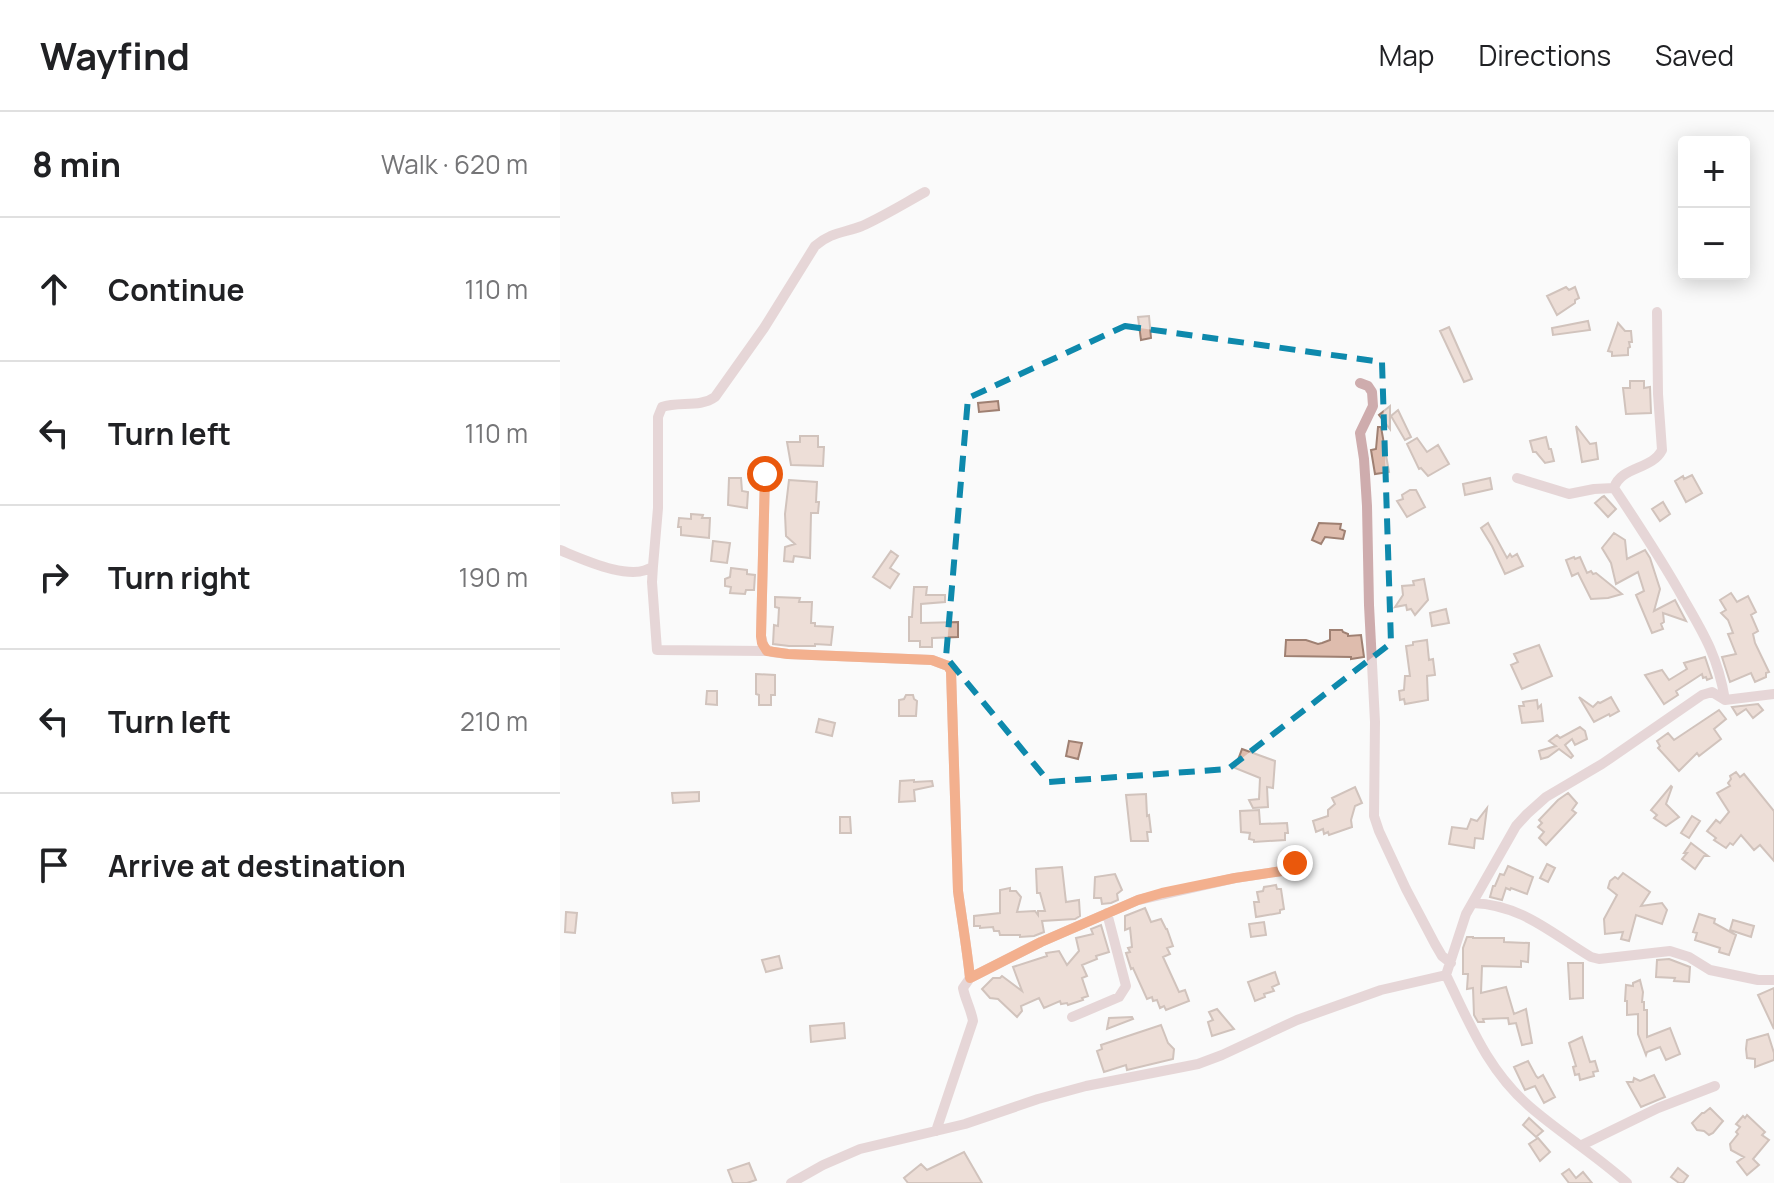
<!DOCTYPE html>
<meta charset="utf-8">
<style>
:root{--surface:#fff;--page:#f2f2f2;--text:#202124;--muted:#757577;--line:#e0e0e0}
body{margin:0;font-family:Manrope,sans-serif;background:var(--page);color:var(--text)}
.controls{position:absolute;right:24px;top:24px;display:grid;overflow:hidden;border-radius:8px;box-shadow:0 4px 20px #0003}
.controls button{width:72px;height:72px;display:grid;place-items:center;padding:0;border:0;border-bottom:2px solid var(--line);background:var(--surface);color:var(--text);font:40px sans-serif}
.stop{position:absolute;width:24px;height:24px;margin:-18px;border:6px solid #ea580c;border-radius:50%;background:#fff}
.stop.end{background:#ea580c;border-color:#fff;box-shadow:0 2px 8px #0008}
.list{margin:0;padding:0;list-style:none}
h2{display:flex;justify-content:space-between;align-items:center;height:104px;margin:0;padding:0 32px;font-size:34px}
h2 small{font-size:26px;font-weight:400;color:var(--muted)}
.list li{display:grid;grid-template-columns:52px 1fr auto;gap:24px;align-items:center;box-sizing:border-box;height:144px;padding:0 32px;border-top:2px solid var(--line)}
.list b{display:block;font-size:30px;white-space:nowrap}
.list em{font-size:26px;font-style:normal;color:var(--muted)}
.icon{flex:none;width:44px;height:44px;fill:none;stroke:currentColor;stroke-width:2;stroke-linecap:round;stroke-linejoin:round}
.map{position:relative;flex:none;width:1214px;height:1071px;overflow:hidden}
header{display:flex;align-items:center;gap:48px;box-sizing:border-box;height:112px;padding:0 40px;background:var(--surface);border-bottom:2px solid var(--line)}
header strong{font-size:38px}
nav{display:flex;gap:44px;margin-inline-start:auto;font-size:28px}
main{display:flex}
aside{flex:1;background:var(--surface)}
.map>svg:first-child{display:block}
.building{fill:#debcad;stroke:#9f8072;stroke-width:2}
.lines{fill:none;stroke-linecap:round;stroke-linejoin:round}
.street{stroke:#ceacad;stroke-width:10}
.route{stroke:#ea580c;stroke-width:10}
.marked{fill:none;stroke:#0e89ac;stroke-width:6;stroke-dasharray:16 10;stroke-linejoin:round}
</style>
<header>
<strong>Wayfind</strong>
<nav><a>Map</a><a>Directions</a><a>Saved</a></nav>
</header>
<main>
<aside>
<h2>8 min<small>Walk · 620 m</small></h2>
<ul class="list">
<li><svg class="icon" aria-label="ahead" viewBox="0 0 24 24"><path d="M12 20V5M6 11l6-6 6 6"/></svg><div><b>Continue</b></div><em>110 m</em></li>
<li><svg class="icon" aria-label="left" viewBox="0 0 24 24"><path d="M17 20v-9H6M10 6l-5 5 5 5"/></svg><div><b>Turn left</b></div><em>110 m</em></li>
<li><svg class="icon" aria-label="right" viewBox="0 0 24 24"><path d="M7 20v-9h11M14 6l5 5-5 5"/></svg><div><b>Turn right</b></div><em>190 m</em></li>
<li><svg class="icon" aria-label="left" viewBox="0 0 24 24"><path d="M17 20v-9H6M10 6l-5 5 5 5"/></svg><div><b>Turn left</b></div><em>210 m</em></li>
<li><svg class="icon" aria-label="arrive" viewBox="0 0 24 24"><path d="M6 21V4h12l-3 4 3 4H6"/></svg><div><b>Arrive at destination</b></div></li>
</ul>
</aside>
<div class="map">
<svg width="1214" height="1071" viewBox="0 0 1214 1071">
<rect width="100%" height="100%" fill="#fafafa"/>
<path class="building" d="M1006,175L1009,178L1015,175L1019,186L1015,188V191L997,203L987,184Z
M589,204L591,226L581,228L578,205Z
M1028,209L1030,218L993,223L992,216Z
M1058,211L1065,219H1071L1072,230H1069L1070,235L1068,236V243L1052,244V240L1048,239Z
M889,215L912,267L904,270L880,219Z
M1070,269H1084V276L1090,275L1091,301L1066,302L1063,276H1070Z
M438,289L439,298L419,300L418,291Z
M830,294V317L819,303Z
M838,298L851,325L845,328L831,304Z
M1016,314L1030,332L1036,331L1038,347L1022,350Z
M818,315H821L829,360L815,362L811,338L816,337Z
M240,324H258V335H264L263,354L231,353L227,330H240Z
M986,325L989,337H991L994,349L985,351L976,340H973L970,329Z
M857,326L867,340L878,333L889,352L868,364L861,356L859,357L847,332Z
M1132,363L1142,381L1126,390L1115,369L1123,364L1124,367Z
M169,366H181L182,379L188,380L187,396L168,393Z
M930,366L932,377L905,383L903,372Z
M229,368L257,370L256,390H259L258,401H251L250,446L234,444L233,450L224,449L225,435L235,432L226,424L225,402Z
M850,378H856L865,395L847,405L837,389L843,387L842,383Z
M1044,384L1056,397L1048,405L1035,391L1042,385Z
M1103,390L1110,402L1100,409L1092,397Z
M131,402L143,403L142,406H150L149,426L121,423V415H118L119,406L131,407Z
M759,411L781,412L780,417L785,419L783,427L765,425L761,432L752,428Z
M928,411L947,446L950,442L952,445L957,442L963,454L945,462L932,434L921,416Z
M1054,421L1065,428L1067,447L1085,438L1090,446L1100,477L1094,499L1115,488L1126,509L1103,501L1104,510L1101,512L1103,517L1092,521L1076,483L1084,479L1078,460L1056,472L1051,451L1042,436Z
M153,429L170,431L167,451L151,449Z
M331,439L338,444L330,456L339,462L330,476L313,465Z
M1014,445L1015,447L1020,445L1027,461L1031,459L1033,462L1036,461L1062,482L1048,486L1031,487L1018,461L1012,464L1006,448Z
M171,456L187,458V462L195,463L194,478H186L185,482L170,481L171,475L165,474V467L170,465Z
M864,467L868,488L855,503L851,497L847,498L846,493L835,495L843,483L842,474L854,473L853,469Z
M354,475H367L366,483H385V490L361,492V511L398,510V525L372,526V535H360V529H349V505H352Z
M1171,481L1177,490L1188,484L1196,500L1191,503L1198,519L1193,522L1195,531L1209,560L1206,561V565L1195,570L1191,561L1170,570L1162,545L1176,542L1168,522L1173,521L1168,508L1161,501L1166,498L1160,488Z
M215,485L240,486L239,490H252L251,511H255V514L273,515L271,533L255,532V534H229L213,532L214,513L218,514L219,496L215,495Z
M886,497L889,511L872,514L870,501Z
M770,518H782L783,520L788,522V524L801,523L804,545L791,547V545L725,544L726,528H746L758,532L762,531L770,528Z
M867,528L869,548L873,547L875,563L867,564L868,588L845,592L844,587L840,588L839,579L844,578L845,564H850L846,534L853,533V530Z
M979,533L992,564L962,577L951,553L958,550L954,542Z
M1145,545L1152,566L1147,568L1146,565L1143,566L1142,562L1116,579L1118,583L1104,592L1085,563L1102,558L1109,568L1127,557L1124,551Z
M196,562L215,563V583H211V593H199V583L196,582Z
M147,579H157V593L146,592Z
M346,583H353L354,587L357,589L356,604H339V588L344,587Z
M1019,585L1033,595L1038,590L1040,591L1051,585L1059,599L1050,604L1049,602L1034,610Z
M977,588L978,596L981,593L983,609L962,611L959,594H964L963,590Z
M1198,592L1203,598L1193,606L1186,597L1177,603L1172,595Z
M1159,598L1166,607L1154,617L1161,627L1139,644L1137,641L1119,659L1098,636L1100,634L1097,629L1108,621L1114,628Z
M259,607L275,611L272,624L256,620Z
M1020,615L1025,619L1027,627L1015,633L1012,627L1005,633L1013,644L1011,646L999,637L988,645L981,647L979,639L996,634L989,629L997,623L1000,626Z
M509,629L522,631L518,647L506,644Z
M682,637L715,649L713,676L707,675L708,695L693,696L689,688L699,687L700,666L675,656Z
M1176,660L1180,665L1184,662L1214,699V749L1200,733L1194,738L1181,723L1173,733L1170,731L1166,736L1154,728L1156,726L1147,719L1156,708L1160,711L1169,700L1157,681L1170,674L1168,671L1171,667L1170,664Z
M354,668V670L372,669L373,674L354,678L355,689L339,690L340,669Z
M1111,674L1112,675L1106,692L1119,705L1106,714L1094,706L1097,703L1091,698Z
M795,675L802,691L795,694L791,708L792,715L769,723L768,720L764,722L763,717L756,720L753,709L768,704V698L775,692L772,686Z
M139,680V689L113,691L112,681Z
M1008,681L1017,691L1012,698L1016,701L986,733L979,726L984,720L978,715L982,711L979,708L998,688Z
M586,682L587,704L589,703L591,720H587L588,729H571L566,683Z
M927,696L923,727L915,726L914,736L889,732L892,715L907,717L911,707L917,709Z
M699,698L700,712L727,711L728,721H725V728L694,730V728L689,727L690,721L681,720L680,699Z
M1132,704L1140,709L1129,726L1121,721Z
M280,705H290L291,721H280Z
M1131,731L1148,744H1144L1135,757L1122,747L1127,741H1124Z
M987,752L995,756L988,770L980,766Z
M948,754L973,765L967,782L951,776L950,778L946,776L942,788L930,785L933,774H935L940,762L944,763Z
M502,755L506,790L519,788L520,804L515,807L482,809L484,820L474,824L460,825V823H440L439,819H434L433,815L420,816V814H414V804L440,801V778L450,776V779H456L461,785L457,800L475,799L478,803V799H485L480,781H477L476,757Z
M1063,761L1090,780L1081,794L1102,791L1107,798L1102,812L1076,803L1069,829L1061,827L1063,820L1045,822L1044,807L1057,783L1048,776L1050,769L1055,765L1058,767Z
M555,762L562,778L557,782L558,788L551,791L542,792L541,786H534L535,765Z
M716,773L717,777H721L724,797L720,798V801L696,805L694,790H699L697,780L703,779L704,775Z
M585,796L591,810L601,807L606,817H607L613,834L607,836L610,842L603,845L619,880L625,878L629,889L606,898L604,894L600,896L597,888L593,889L592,885L587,887L573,856L571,857L566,841L570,840L568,836L572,835L570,816L565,818V804Z
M6,800L17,801L15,821L5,820Z
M1139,802L1155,807L1154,811L1176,823L1169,843L1159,840L1160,836L1135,828L1137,821L1133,820Z
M1173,808L1194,814L1191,825L1170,818Z
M704,810L706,823L691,825L689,812Z
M541,813L549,840L536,844L537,847L522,853L527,864L522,866L528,884L522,886L523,888L508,893L507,891L501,892L500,889L484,896L479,886L461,894L462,899L457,905L438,887L430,886L422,877L433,866H440L442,864L462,879L453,855L487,844L486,841L499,839L507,853L519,839L516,826L533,822L531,817Z
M907,825H913V826H944V830L969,831L968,850L961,849V855L922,854L921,881L946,875L954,902L966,897L972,931L962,933L956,911L949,912L948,906L923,907L924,910H918L914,903L913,876L907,877L908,862H903V836Z
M219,844L222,856L206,860L202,848Z
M1109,847L1130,855L1129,870L1114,869L1115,866L1096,865L1097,848Z
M1008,851H1023V886L1010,887Z
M715,860L719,872L712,875L714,879L704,882L705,885L695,889L688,870Z
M1080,868L1083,880L1082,890H1084V898H1087V925L1110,916L1120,942L1106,948L1100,935L1087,940L1086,943L1078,922V902L1067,903V889H1065L1066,873L1073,874V871Z
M1214,876V917L1198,883Z
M657,897L674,917L652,924L648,910L653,908L649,900Z
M572,905L573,907L547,917L549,906Z
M284,911L285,926L251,930L250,914Z
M601,913L608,931L614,937L613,947L567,958L566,953L544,960L537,939L542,937L541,933Z
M1208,922L1214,941V948L1195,955V947L1187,946L1186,937L1187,928Z
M1022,925L1030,950L1035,949L1038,959L1033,960L1034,964L1020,968L1019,962L1015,963L1013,955L1016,954L1009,931Z
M968,949L976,964L978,966L983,963L995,985L984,991L975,974L965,978L954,955Z
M1094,963L1105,985L1081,995L1067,970H1073L1074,966L1080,969Z
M1150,996L1163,1009L1153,1021L1149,1023L1144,1019L1137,1018L1132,1011L1142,1001H1144Z
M1187,1003L1205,1020L1202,1023L1209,1028L1193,1047L1199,1053L1187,1063L1177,1050L1184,1045L1171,1038L1170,1032L1178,1022L1176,1020L1180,1015L1176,1012L1183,1004L1185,1006Z
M969,1006L983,1019L976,1025L963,1013Z
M978,1026L990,1040L980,1049L969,1032Z
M404,1040L422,1071H348L344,1066L361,1052L367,1058Z
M189,1051L196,1068L187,1071H173L168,1058Z
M1118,1056L1128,1064L1123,1071H1119L1111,1065Z
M1009,1057L1016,1066L1023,1060L1032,1071H1009L1002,1062Z"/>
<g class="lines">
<path class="street" d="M800,271L808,274L812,280L813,294L800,321L804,347L807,394L809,493L815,610L814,704L819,719L846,777L875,832L882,844L891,851
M205,362L201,524L204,536L212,540L228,542L372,548L388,554L391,559L398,779C402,808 407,837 410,866
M957,366L1009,382L1034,377L1054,376
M1054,376C1078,412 1102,448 1123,486C1144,522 1158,545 1165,588
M1054,376C1061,354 1092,358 1102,338L1098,282L1097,200
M0,438C22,447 73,471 93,454L98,396V305L102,295C119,289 140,296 155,285L204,216L255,134C271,120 284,121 302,114C324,104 345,91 365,80
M93,454L92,470L97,538L207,539
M913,791C962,793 991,821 1031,845L1039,847L1110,839L1129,845L1150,858L1198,868H1214
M512,905L559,885L566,874L547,801
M376,1019L413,909C411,897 405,887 403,876L410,866L481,830L578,788L675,766L722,759L730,756L735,751
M1022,1033L1098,996L1155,974
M231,1071L263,1053L300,1037L405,1012L478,987L526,974L638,952L662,943L737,908L821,878L886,863
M1067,1071C1036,1043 1000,1021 969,994C927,957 910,912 886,863L906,802L956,714L967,702L986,685L1042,652L1142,583L1152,580L1165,588L1214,582"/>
</g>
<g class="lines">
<path class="route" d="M205,362L201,524L202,531L207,539L228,542L372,548L388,554L391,559L398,779C402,808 407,837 410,866L481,830L578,788L602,781L675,766L722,759L730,756L735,751"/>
</g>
<path d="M0 0H1214V1071H0ZM565,214L822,250L831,531L668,657L489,670L386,545L408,286Z" fill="#fafafa" fill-opacity=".55" fill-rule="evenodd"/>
<path class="marked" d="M565,214L822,250L831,531L668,657L489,670L386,545L408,286Z"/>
</svg>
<div class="controls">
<button>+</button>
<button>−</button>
</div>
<div class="stop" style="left:205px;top:362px"></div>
<div class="stop end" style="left:735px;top:751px"></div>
</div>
</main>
